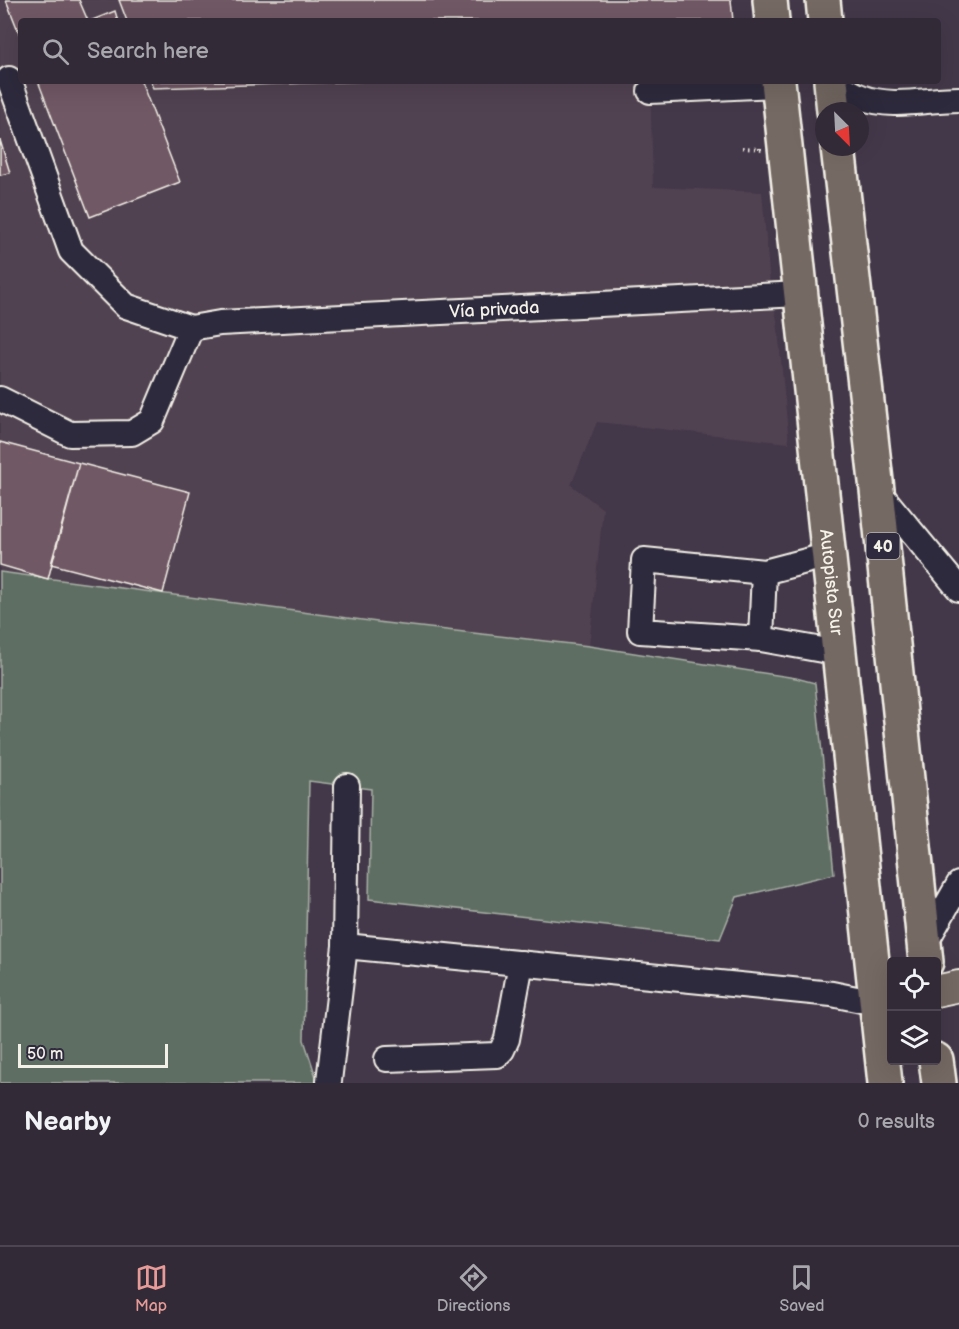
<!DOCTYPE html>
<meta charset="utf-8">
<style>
:root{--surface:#322a37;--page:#3a323f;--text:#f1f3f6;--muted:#a8a7ad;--line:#4d4652;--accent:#e69b98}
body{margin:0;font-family:"Balsamiq Sans",sans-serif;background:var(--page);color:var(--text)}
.controls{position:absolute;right:18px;bottom:18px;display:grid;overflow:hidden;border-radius:6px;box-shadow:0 6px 24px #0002}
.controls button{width:54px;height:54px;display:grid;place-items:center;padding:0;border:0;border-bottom:2px solid var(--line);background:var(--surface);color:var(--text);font:30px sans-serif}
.compass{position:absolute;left:815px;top:102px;width:54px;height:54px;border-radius:50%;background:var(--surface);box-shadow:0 6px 24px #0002;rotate:156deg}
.scale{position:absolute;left:18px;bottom:15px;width:150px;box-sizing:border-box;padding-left:6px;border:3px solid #f4f1e8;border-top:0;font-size:16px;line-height:21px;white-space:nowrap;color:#f4f1e8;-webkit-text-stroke:4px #2f2a3d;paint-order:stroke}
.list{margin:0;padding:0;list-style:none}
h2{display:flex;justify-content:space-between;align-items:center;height:78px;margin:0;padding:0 24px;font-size:26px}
h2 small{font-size:20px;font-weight:400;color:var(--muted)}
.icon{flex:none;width:33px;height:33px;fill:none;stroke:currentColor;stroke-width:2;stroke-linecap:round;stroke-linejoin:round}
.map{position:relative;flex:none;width:959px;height:1083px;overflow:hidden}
.search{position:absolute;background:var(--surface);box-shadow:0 6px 24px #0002;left:18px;right:18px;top:18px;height:66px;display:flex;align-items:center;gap:15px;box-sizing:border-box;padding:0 21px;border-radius:6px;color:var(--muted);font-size:22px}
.sheet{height:162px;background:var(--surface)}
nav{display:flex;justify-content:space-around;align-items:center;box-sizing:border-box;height:84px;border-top:2px solid var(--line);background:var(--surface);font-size:16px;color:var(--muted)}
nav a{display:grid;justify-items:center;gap:3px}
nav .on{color:var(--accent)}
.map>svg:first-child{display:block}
.built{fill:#514251}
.green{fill:#5e6e64;stroke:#a9b0a6;stroke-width:1.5}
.building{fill:#715965;stroke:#f4f1e8;stroke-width:1.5}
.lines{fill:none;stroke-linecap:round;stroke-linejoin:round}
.minor-casing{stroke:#f4f1e8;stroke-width:28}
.major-casing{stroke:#f4f1e8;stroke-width:34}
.highway-casing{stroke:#f4f1e8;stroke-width:38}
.path{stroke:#f4f1e8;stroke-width:4;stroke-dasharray:1.5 4.5;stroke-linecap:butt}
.minor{stroke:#2f2a3d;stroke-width:24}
.major{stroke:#756964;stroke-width:30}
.highway{stroke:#756964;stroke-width:33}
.labels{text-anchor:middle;stroke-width:4.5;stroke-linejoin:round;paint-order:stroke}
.shield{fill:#2f2a3d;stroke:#b9b5b5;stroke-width:1.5}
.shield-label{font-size:16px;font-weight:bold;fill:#f4f1e8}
.street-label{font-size:18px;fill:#f4f1e8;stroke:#2f2a3d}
</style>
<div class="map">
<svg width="959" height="1083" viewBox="0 0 959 1083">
<rect width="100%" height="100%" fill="#433849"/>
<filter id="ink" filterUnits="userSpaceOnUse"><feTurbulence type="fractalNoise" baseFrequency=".0167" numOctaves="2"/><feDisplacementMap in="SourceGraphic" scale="12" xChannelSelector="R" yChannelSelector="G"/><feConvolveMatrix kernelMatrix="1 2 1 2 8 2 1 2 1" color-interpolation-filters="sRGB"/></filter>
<g filter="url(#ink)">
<path class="built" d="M0,0H119L127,21H21V81H150L153,88L372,81H650L653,187L762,192L771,296L777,320L789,443L597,422L571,485L603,509L589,646L385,623L0,573Z"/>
<path class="green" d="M0,572L385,623L589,646L796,678L815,683L834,874L737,897L720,939L369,899L371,789L309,781L304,1040L318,1083H0Z"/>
<path class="building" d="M6,0H79L88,21H21V38Z
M119,0H731L733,21H127Z
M115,11L118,21H90Z
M38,81H141L180,182L90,217Z
M150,81H372L153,88Z
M0,140L10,173L0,175Z
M0,442L79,463L48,579L0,565Z
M79,463L190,492L163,593L51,564Z"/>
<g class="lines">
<defs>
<g id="minor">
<path d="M9,79L71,251L126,306L191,328"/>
<path d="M832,81C841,86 851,93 861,97C891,109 928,99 959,99"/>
<path d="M650,91L778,85"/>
<path id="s1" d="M191,328L220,323L800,294"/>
<path d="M0,399L70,434L132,433L152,421L191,328"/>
<path d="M877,490L959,589"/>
<path d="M829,555L764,572L644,560L640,631L761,639L839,653"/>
<path d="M761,639L764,572"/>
<path d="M924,945L959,884"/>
<path d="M345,946L832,994L876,1003"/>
<path d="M387,1059L497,1055L502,1050L507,1039L521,963"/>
<path d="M329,1081L345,946L347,786"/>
</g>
<path id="major" d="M936,991L959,986"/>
<g id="highway">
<path d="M770,0L772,21"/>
<path d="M823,0L825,21"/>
<path id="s2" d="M778,81L885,1083"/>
<path d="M831,81L834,111"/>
<path d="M838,147L877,490L926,962"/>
<path d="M936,1060L939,1083"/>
</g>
</defs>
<use href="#minor" class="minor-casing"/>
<use href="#major" class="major-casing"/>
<use href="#highway" class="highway-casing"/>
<path class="path" d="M742,148L760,149V148"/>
<use href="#minor" class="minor"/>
<use href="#major" class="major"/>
<use href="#highway" class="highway"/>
</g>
</g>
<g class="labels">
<rect class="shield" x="866.5" y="533" width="33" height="26" rx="4.5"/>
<g class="shield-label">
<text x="883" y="552">40</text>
</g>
<g class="street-label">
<text dy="6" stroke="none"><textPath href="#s1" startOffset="304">Vía privada</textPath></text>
<text dy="6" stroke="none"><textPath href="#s2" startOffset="504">Autopista Sur</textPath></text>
</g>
</g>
</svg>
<div class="controls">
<button><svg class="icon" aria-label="locate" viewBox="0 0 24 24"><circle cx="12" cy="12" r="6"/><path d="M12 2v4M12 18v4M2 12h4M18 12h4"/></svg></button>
<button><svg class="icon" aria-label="layers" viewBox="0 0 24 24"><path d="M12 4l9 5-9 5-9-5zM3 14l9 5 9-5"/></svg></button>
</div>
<svg class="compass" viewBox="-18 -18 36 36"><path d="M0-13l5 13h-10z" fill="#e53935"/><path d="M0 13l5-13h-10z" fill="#a8a7ad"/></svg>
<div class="scale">50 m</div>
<div class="search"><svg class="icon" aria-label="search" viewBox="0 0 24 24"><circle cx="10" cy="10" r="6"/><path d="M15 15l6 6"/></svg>Search here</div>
</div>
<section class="sheet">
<h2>Nearby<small>0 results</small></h2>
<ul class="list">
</ul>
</section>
<nav>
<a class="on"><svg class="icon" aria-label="map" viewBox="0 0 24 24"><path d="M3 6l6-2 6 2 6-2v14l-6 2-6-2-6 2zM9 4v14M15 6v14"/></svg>Map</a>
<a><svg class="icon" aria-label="directions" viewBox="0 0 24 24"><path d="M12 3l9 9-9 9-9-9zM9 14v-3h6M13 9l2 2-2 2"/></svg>Directions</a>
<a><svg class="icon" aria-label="saved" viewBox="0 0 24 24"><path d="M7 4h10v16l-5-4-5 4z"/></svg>Saved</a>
</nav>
